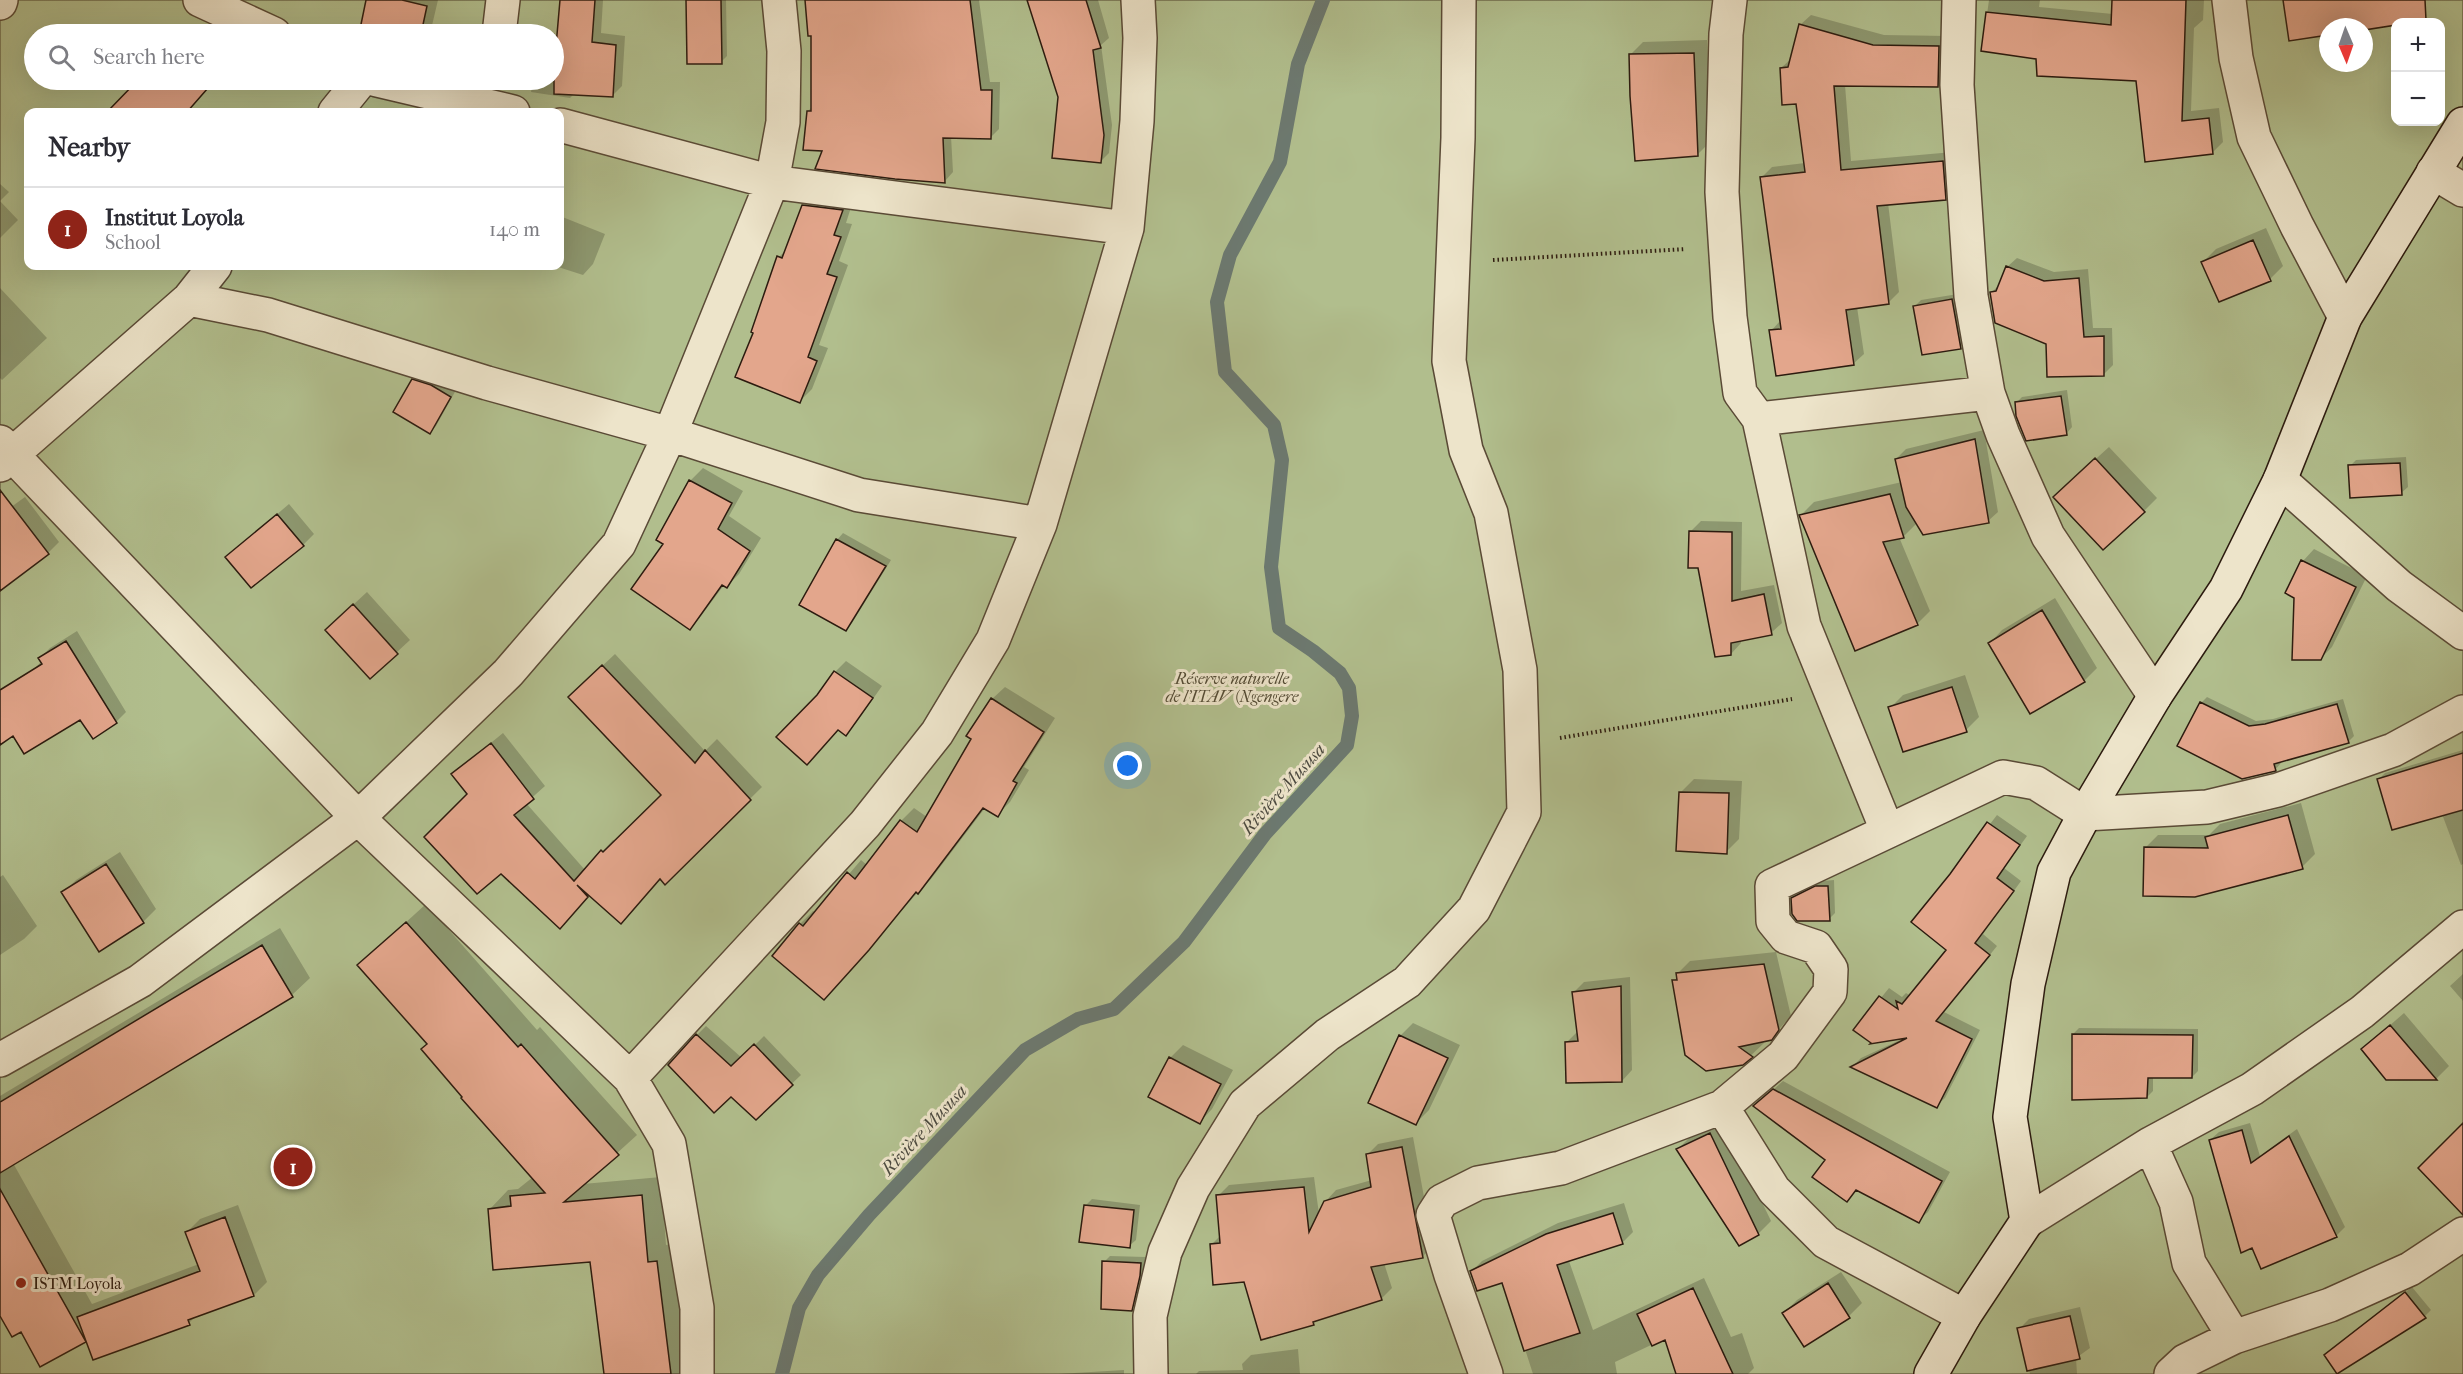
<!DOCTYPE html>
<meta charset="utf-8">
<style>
:root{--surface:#fff;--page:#f7f7f7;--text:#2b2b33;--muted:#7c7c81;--line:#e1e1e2;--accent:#8f2418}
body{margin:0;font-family:"IM FELL French Canon",serif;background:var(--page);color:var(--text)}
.controls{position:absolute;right:18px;top:18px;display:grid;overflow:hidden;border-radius:12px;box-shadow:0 6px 24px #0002}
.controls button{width:54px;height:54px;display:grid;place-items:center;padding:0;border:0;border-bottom:2px solid var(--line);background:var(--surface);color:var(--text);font:30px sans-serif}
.compass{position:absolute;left:2319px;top:18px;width:54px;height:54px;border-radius:50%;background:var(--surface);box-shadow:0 6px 24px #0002;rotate:178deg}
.you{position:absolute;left:1128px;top:766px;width:21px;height:21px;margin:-15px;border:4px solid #fff;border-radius:50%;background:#1a73e8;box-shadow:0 0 0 9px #1a73e833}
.badge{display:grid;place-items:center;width:39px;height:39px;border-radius:50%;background:var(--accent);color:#fff;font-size:20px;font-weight:700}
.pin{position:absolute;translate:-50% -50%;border:3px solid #fff;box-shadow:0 2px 6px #0006}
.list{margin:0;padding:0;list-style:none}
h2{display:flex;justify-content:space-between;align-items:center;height:78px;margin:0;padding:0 24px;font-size:26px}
h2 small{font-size:20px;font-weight:400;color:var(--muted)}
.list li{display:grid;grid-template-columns:39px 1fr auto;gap:18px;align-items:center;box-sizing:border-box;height:84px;padding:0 24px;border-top:2px solid var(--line)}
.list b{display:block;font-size:22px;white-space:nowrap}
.list p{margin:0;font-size:20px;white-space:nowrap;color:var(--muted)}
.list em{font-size:20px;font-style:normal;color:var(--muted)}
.icon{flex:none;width:33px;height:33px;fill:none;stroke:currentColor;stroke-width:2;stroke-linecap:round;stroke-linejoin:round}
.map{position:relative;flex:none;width:2463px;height:1374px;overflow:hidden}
.search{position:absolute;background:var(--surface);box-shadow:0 6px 24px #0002;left:24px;top:24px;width:540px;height:66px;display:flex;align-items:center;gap:15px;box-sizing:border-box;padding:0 21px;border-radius:33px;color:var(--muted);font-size:22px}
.panel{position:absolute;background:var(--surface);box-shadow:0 6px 24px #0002;left:24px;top:108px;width:540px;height:162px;border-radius:12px}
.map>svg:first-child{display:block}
.green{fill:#b1be8d;stroke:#6e6c4e;stroke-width:1.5;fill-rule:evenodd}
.shadow{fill:#0003}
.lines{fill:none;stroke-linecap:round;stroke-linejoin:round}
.stream{stroke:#6c7970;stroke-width:14}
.building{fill:#e3a68c;stroke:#2c1b0f;stroke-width:1.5}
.street-casing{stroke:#5a4a36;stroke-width:36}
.secondary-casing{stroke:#2c1b0f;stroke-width:36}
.path{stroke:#2c1b0f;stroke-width:4;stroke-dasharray:1.5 3;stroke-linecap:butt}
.street{stroke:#ede4ca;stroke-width:33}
.secondary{stroke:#ede4ca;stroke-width:33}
.poi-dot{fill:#8f2418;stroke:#ede4ca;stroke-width:2}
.labels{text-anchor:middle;stroke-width:6;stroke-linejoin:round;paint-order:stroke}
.park-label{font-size:16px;font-style:italic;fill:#544c35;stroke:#ede4ca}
.poi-label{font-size:16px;fill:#2c1b0f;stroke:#ede4ca;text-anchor:start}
.water-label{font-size:18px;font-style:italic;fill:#4c4a40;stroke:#ede4ca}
</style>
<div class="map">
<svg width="2463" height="1374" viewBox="0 0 2463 1374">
<rect width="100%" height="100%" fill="#e4d6ad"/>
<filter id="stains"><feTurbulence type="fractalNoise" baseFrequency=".00333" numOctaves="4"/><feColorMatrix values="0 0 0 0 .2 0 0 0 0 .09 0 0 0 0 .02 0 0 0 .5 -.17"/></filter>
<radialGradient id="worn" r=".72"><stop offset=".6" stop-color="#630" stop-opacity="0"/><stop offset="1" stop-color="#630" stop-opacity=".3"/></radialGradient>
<path class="green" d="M0,0H2463V1374H0ZM2396,22H2440V122H2396ZM2328,27H2364V63H2328ZM34,34H554V80H34ZM28,112H560V266H28Z"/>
<path class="shadow" d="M368,0H438L430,34H360Z
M561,0H603L601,33L625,36L622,86L613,95L574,94L570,98L531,92L533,80H554V35L559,36Z
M688,0H726L727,56L721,62Z
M807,0H979L990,82H1000L999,129L991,137L951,136L953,172L945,181L824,150L808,111L812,107L813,34Z
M1028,0H1098L1109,38L1101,45L1112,125L1109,153L1101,161L1059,96Z
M1989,0H2040L2039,7L2113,14L2114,0H2204L2203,20L2194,28L2191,111L2219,108L2223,142L2212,153L2137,79L2038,57L1982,50Z
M1811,15L1884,35L1948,36V75L1938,86L1845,85L1851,161L1953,152L1955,188L1945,198L1888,203L1899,292L1889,302L1857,307L1864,354L1853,364L1771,331L1781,320L1762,177L1772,167L1805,163L1797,102L1781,68L1792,58L1800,25Z
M202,30L208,34H198Z
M1707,40L1710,142L1697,155L1630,55L1643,42Z
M160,80H214L186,112H109L133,87L145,98Z
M0,184L9,192L0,201L18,220L0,238Z
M816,193L854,198L846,223L852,224L839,261L848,265L819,345L828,348L812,389L799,402L779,257L788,248L803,206Z
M560,216L605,234L593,264L583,275L555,266H560Z
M2266,228L2283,266L2270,279L2203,262L2216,249Z
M2017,258L2054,272L2088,269L2093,328H2112L2113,365L2104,374L2048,343L1991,293L2001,283L2007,267Z
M0,288L47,338L2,380L0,378Z
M1958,294L1967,341L1960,347L1915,306L1921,300Z
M420,374L456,390L436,426L430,432L413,380Z
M2067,390L2072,427L2066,434L2016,403L2022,397Z
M1984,430L1998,512L1988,521L1917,523L1903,537H1899L1930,611L1917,624L1801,515L1814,502L1902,482L1896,459L1906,449Z
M2109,447L2157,498L2144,511L2068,484Z
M2406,457L2408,487L2401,493L2350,466L2356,460Z
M703,468L743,491L729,516L761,538L739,574L727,586L724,585L701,616L689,628L665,544L658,539L691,480Z
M25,497L59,542L48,553L0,568V515Z
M289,504L314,534L303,545L227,557Z
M1701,521L1742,522L1741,591L1774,585L1782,623L1771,633L1741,639V643L1731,654L1690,532Z
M843,533L891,560L852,623L846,629L837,540Z
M2314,549L2367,576L2332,647L2320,659L2295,597L2287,593L2303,561Z
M367,592L410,640L370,677L340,617Z
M2055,598L2097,668L2084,681L1990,643L2002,630Z
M77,631L126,712L116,722L80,718L13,734L0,743V702L42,661L40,658L50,648Z
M615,654L705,751L717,739L762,787L665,883L660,878L590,895L572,915L453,774L503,733L545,786L526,803L585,870L613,840L615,841L663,795L582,685Z
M846,661L882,686L856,723L846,734L835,672Z
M1965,675L1979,717L1966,730L1890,708L1903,695Z
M1005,687L1055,718L1024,767L1029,770L1010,802L997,815L985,808L931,879L918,892L837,985L774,956L800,924L813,911L816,913L861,860L867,865L901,821L914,808L927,817L973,739L992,699Z
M2207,697L2256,721L2273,719L2343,699L2354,736L2348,742L2281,761V763L2275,770L2201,703Z
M2463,750V864L2461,865L2442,814L2379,779L2385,773Z
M1694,779L1742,781L1739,839L1726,852L1681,792Z
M2301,803L2315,854L2302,867L2145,848L2158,835H2209L2220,824Z
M1997,815L2027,836L2004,868L2021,881L1983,934L1997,946L1944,1012L1980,1030L1945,1098L1936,1106L1853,1066L1861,1058L1900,1040L1855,1030L1889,988L1902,997L1906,993L1911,996L1948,950L1951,875Z
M120,852L156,909L143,922L63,893L76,880Z
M3,875L37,926L24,939L0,955V877Z
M1834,880L1835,913L1829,919L1793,898L1799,892L1823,881Z
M426,904L537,1030L540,1027L637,1135L583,1184L661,1177L666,1245L675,1243L692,1374H606L591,1260L490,1209L508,1190L518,1189L533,1177L464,1097L429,1044L359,965Z
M280,928L310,978L292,995L13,1163L92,1304L199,1264L187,1232L200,1219L238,1205L267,1282L254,1295L197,1315L189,1323L85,1341L22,1330L0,1313V1096Z
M1776,952L1791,1016L1771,1038L1760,1041L1764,1043L1743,1063L1673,981L1678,977V973L1690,961Z
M2463,974V1001L2450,986Z
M1630,977L1632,1070L1622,1081L1567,1042L1578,1031L1573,993L1584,982Z
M2404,1013L2449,1066L2436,1079L2387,1078L2363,1049Z
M1413,1023L1460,1045L1429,1110L1416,1123L1400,1036Z
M706,1026L742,1058L764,1036L801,1075L756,1118L697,1035Z
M2079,1028L2198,1029V1071L2192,1077L2153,1076V1091L2147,1097L2073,1034Z
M1183,1045L1233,1070L1212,1109L1200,1122L1170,1058Z
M1783,1081L1950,1172L1928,1212L1918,1221L1858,1189L1847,1200L1827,1159L1755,1106Z
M1723,1121L1771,1221L1758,1234L1678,1149L1691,1136Z
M2250,1123L2260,1156L2297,1129L2345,1227L2336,1236L2210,1140L2219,1132Z
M1413,1137L1433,1246L1422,1257L1384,1263L1392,1288L1381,1299L1318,1318L1313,1324L1245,1281L1211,1245L1221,1235L1218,1196L1229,1185L1314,1177L1319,1214L1325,1202L1336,1190L1372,1180L1367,1155L1378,1144Z
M1092,1199L1140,1205L1136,1240L1129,1246L1085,1206Z
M1624,1203L1633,1232L1622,1243L1569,1261L1593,1330L1704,1278L1731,1337L1742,1333L1754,1368L1748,1374H1678L1666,1338L1615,1362L1617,1374H1533L1503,1281L1471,1272L1482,1261L1558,1223Z
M1110,1256L1146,1257L1138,1303L1131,1309L1104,1262Z
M1841,1272L1862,1303L1849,1316L1805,1345L1784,1313L1797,1300Z
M2412,1287L2431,1310L2425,1316L2332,1349Z
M2080,1307L2090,1348L2076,1358L2077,1374H2030L2019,1329L2029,1319Z
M1298,1349L1300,1374H1196L1199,1371L1243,1370L1242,1364L1251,1355Z
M1124,1370V1374H1058Z"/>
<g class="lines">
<path class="stream" d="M782,1374L799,1308L818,1275L869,1215L1025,1050L1078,1019L1114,1009L1184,942L1265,834L1347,745L1352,716L1349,688L1340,673L1313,651L1279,628L1271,567L1282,460L1274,425L1225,372L1217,302L1230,255L1280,162L1298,64L1323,0"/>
</g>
<path class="building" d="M366,0H402L427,6L421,34H359Z
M560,0H595L592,42L616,45L613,97L554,94V46H556Z
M686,0H721L722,64H687Z
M805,0H970L981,90H992L991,139L943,138L945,183L895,179L815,169L822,151L803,150L807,111H811V36H808Z
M1027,0H1086L1101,48L1093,50L1104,135L1101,163L1052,158L1058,97Z
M2112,0H2186L2182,121L2209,118L2213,154L2145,162L2136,81L2037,76L2036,59L1981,51L1986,12L2111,25Z
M2283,0H2425L2426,20L2396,22V25L2364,30V27H2328V35L2289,41Z
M1799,24L1873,45L1939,46L1938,87L1834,86L1841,170L1943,161L1946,200L1877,206L1889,304L1846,310L1854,365L1776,376L1769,330L1781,329L1760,177L1805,172L1796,104L1782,105L1780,68L1788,67Z
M1694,53L1698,156L1635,161L1630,96L1629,54Z
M138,80H215L187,112H107Z
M802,205L843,210L834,235L841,237L827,274L837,277L808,357L817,361L800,403L735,377L753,333L751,332L777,256L782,258Z
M2253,240L2271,281L2219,302L2201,262Z
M2006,266L2044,281L2079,278L2084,337L2104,336V376L2047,377L2046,344L1995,323L1990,292L1996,291Z
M1952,299L1961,349L1922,355L1913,306Z
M412,379L431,385L451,397L430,434L393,412Z
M2061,396L2067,435L2026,441L2016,416L2015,402Z
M1975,439L1989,523L1923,535L1906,507L1895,459Z
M2095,458L2145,512L2103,550L2053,497Z
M2400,463L2402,495L2350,498L2348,465Z
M689,480L732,503L718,529L750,551L727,588L722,585L690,630L631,589L663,544L656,540Z
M0,490L49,554L0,591Z
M1890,494L1904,538L1883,542L1918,625L1855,651L1799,515Z
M277,514L304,546L251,588L225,557Z
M1689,531L1732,532V601L1764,594L1772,635L1731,643V655L1715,657L1698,568H1688Z
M836,539L886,566L846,631L799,605Z
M2301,560L2356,587L2321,660H2292L2294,598L2285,593Z
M353,604L398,654L370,679L325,630Z
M2042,610L2085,682L2030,714L1988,643Z
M66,641L117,723L93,739L80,720L24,754L13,736L0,745V690L42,664L38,658Z
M602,665L695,763L705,750L751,800L665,885L660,879L621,924L577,885L588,897L560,929L501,874L477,894L424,837L467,794L451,774L491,743L534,799L514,815L574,881L601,850L603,852L661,795L568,697Z
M834,671L873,698L846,736L838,730L807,765L776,737L817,695Z
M1952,687L1967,732L1903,752L1888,707Z
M991,698L1044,732L1013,781L1017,783L998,817L983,808L918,894L916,892L869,950L824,1000L772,956L799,923L803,926L847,872L855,879L900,820L917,832L971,739L966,736Z
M2200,702L2249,726L2265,724L2337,704L2349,743L2274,764L2276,771L2242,779L2177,746Z
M2463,753V810L2392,830L2377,779Z
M1679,792L1729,793L1727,854L1676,851Z
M2288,815L2303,869L2195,897L2143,896L2144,847L2208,848L2205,837Z
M1987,822L2020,845L1997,878L2014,891L1975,943L1990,955L1936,1021L1972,1039L1937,1108L1850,1067L1907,1038L1870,1044L1871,1043L1853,1030L1879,996L1898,1009L1896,1001L1902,1004L1946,950L1911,922L1950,874Z
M106,864L144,923L99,952L61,892Z
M1815,886H1828L1830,921H1797L1792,914L1791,898Z
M406,922L518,1047L521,1044L619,1155L564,1202L642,1195L648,1262L657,1261L671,1374H604L590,1262L493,1270L488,1209L511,1206L510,1196L545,1193L461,1098L462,1097L421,1049L427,1044L357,965Z
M262,945L293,997L0,1173V1102Z
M1764,964L1779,1030L1772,1040L1739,1047L1753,1057L1743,1065L1706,1071L1685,1055L1672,980H1677L1676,973Z
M1621,986L1622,1082L1566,1083L1565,1042L1578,1041L1572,992Z
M2390,1025L2437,1080H2386L2361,1049Z
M696,1034L731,1066L754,1044L793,1085L756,1120L731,1097L714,1113L668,1065Z
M2072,1034L2193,1035L2192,1078H2148L2147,1098L2072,1100Z
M1399,1035L1448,1058L1416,1125L1368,1103Z
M1169,1057L1221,1084L1200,1124L1148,1097Z
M1773,1089L1942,1181L1919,1223L1856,1190L1847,1202L1812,1177L1825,1160L1753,1106Z
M2463,1123V1215L2418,1168Z
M2242,1130L2251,1163L2289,1136L2337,1237L2261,1269L2252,1248L2241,1253L2209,1140Z
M1710,1133L1759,1235L1739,1246L1676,1149Z
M1402,1147L1423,1258L1371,1267L1382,1300L1313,1322L1314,1325L1261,1340L1244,1282L1213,1285L1210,1244L1220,1243L1216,1195L1304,1187L1309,1232L1324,1201L1371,1187L1366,1154Z
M0,1189L86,1342L40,1367L21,1332L12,1337L0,1316Z
M1084,1205L1134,1210L1130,1248L1079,1242Z
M1613,1213L1623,1244L1557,1265L1580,1333L1524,1351L1502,1283L1477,1291L1470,1271L1546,1234Z
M225,1217L254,1296L188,1320L190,1325L93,1360L77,1317L200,1271L185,1232Z
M1102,1261L1141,1263L1140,1276L1132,1311L1101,1309Z
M1828,1283L1850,1318L1804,1347L1782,1313Z
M1693,1288L1733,1374H1676L1665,1340L1652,1346L1637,1314Z
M2405,1292L2426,1318L2337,1374L2324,1355Z
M2070,1316L2080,1359L2027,1371L2017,1328Z"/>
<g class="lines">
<defs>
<path id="street" d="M200,0L274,34
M1730,0L1726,34L1722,192L1730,317L1740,393L1759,419L1988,393
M1959,0L1957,85L1971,296L1988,393L2003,435L2048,536L2155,696
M2229,0L2236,58L2254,137L2297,226L2345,317
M0,3L1,0
M499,34L503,0
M377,80L513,112
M335,112L361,80
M560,125L772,182L1127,228
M2433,172L2463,190
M189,299L268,315L487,383L670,434L859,495L1040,524
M1759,419L1804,626L1887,830
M0,442L358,818L630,1078L669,1144L697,1308V1374
M0,465L189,299L215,266
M2280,480L2399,586L2463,633
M0,1060L140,981L358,818L508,673L619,544L670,434L772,182L783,122L784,51L779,0
M630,1078L865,824L937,733L993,640L1040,524L1127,228L1137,121L1140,38L1138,0
M1722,1107L1774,1190L1826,1242L1964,1316
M2150,1144L2176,1202L2189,1263L2234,1337
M2027,1221L2150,1144L2252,1089L2362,1012L2463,927
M1151,1374L1150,1316L1165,1252L1193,1188L1245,1104L1327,1035L1407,982L1474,909L1524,812L1520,670L1491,513L1466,450L1449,361L1458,138L1459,0
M1486,1374L1451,1275L1433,1215L1442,1201L1478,1183L1561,1168L1722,1107L1783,1056L1830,992L1831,969L1816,947L1786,937L1773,921L1772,886L2003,777L2036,783L2085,814L2207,807L2278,790L2393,750L2463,712
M2171,1374L2185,1361L2234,1337L2330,1305L2410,1269L2463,1234"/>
<path id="secondary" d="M1931,1374L1964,1316L2027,1221L2010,1117L2028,984L2054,872L2085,814L2155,696L2226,589L2280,480L2345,317L2463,124"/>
</defs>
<use href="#street" class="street-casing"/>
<use href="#secondary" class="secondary-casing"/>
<path class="path" d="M1493,260L1686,249
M1560,738L1792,699"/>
<use href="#street" class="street"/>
<use href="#secondary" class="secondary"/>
</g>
<circle class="poi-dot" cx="21" cy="1283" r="6"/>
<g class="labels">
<g class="park-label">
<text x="1232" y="684">Réserve naturelle<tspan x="1232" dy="18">de l'ITAV (Ngengere</tspan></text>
</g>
<g class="poi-label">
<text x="33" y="1289">ISTM Loyola</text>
</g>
<g class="water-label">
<text transform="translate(1283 789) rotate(-48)" y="6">Rivière Mususa</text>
<text transform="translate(924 1130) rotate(-47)" y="6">Rivière Mususa</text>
</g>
</g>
<rect width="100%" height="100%" filter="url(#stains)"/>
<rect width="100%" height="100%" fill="url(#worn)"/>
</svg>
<div class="controls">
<button>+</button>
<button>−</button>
</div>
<svg class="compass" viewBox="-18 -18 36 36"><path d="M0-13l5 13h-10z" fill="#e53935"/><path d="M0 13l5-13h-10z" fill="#7c7c81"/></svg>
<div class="you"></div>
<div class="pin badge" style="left:293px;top:1167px">1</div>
<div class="search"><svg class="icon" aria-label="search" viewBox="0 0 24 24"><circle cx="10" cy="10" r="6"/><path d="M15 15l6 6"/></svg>Search here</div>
<section class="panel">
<h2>Nearby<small></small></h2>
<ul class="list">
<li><span class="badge">1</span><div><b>Institut Loyola</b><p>School</p></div><em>140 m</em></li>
</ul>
</section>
</div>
